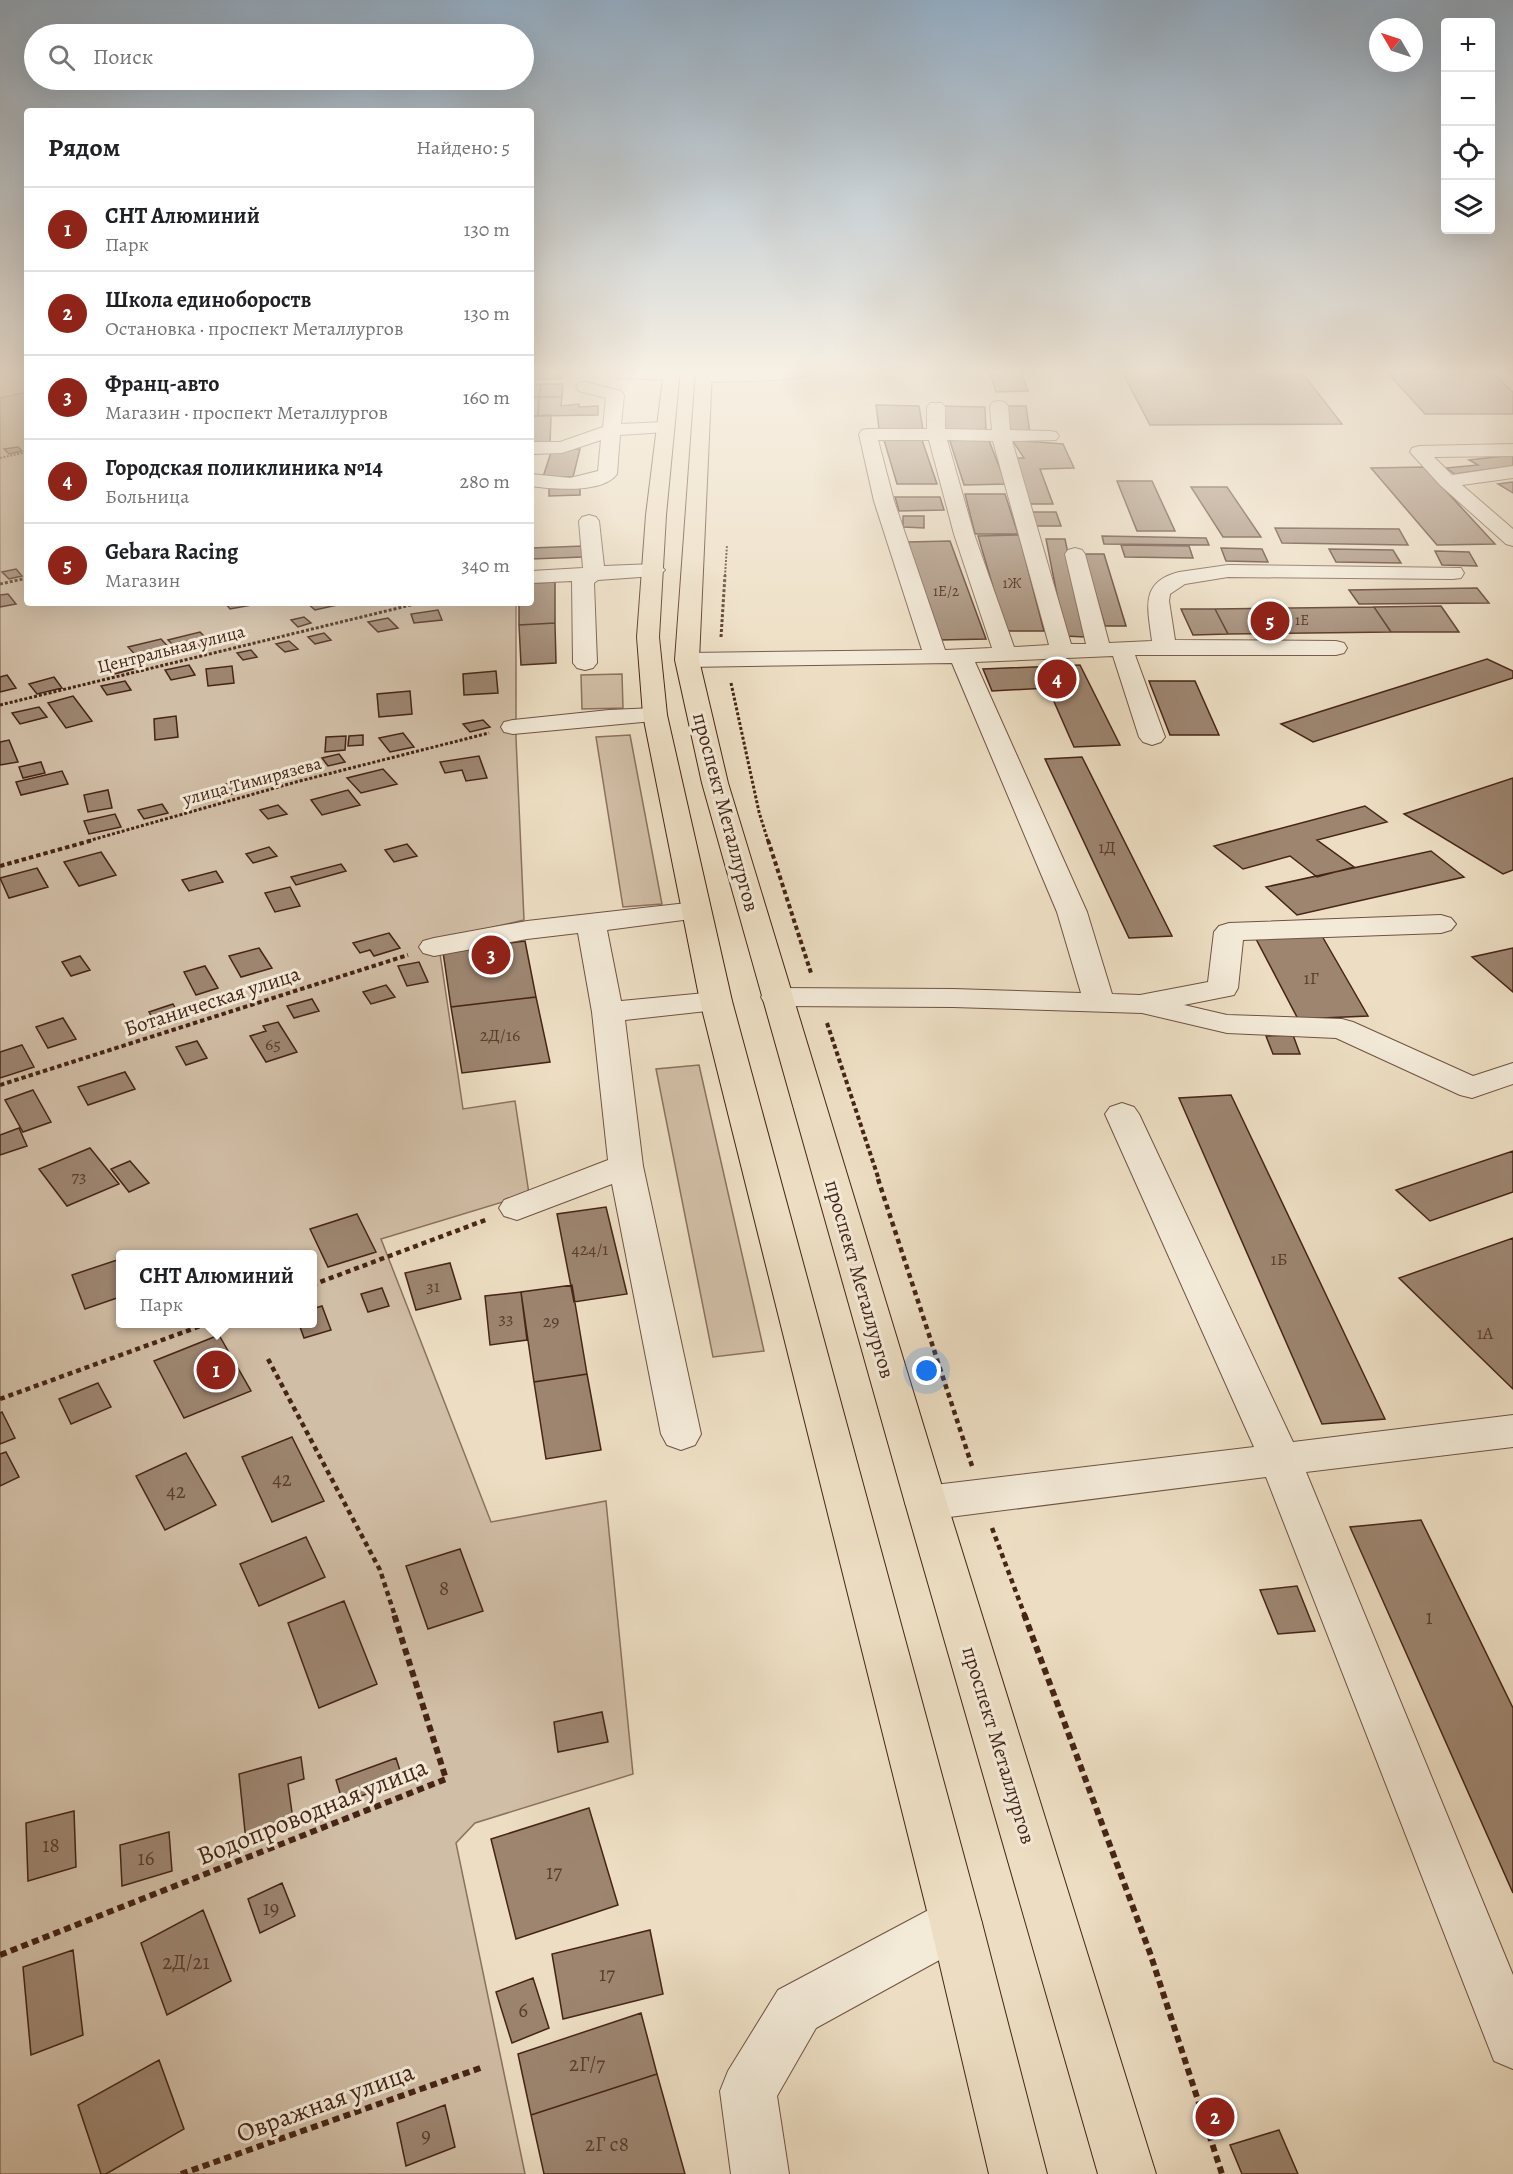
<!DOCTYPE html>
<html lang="ru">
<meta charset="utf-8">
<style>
:root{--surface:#fff;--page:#f2f2f2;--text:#202124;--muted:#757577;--line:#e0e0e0;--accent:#8f2418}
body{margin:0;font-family:Alegreya,serif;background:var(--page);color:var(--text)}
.controls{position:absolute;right:18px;top:18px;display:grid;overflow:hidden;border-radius:6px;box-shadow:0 6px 24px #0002}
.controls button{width:54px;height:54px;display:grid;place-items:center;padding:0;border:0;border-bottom:2px solid var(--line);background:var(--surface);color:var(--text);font:30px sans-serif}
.compass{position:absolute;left:1369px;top:18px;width:54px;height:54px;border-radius:50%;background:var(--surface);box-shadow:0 6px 24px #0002;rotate:309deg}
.you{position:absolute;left:927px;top:1371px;width:21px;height:21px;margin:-15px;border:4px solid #fff;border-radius:50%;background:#1a73e8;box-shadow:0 0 0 9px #1a73e833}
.badge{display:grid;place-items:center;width:39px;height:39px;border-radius:50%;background:var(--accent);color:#fff;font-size:20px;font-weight:700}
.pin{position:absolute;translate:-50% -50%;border:3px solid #fff;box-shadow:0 2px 6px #0006}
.popup{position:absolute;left:116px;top:1250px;width:201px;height:78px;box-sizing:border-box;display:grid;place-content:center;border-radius:6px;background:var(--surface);filter:drop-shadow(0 2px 4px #0005);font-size:20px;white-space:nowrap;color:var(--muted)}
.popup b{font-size:22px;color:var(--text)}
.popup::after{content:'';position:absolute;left:50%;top:100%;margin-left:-12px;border:12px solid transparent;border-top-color:var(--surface)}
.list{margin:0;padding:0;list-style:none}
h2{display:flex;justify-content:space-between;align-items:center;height:78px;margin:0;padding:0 24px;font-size:26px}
h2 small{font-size:20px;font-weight:400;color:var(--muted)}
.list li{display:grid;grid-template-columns:39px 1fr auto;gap:18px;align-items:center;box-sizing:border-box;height:84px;padding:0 24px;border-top:2px solid var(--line)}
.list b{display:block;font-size:22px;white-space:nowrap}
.list p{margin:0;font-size:20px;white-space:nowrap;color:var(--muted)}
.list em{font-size:20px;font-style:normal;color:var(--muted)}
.icon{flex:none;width:33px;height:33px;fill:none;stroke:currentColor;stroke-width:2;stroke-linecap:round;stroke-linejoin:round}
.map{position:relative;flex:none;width:1513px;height:2174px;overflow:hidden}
.search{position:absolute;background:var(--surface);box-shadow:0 6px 24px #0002;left:24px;top:24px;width:510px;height:66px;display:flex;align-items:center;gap:15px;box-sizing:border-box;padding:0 21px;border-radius:33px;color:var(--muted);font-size:22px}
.panel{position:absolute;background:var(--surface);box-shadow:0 6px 24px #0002;left:24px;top:108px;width:510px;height:498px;border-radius:6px}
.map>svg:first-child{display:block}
.green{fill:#d1bea6;stroke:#8c715e;stroke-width:1.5;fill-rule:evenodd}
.building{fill:#9d8570;stroke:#462417;stroke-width:1.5}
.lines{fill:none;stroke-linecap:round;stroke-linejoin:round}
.minor-casing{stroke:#705242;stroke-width:2}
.major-casing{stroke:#462417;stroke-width:2}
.path-far4{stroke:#462417;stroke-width:2;stroke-dasharray:2 1.5;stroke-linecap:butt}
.path-far3{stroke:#462417;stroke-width:3;stroke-dasharray:3 2;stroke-linecap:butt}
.path-far2{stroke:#462417;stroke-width:4;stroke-dasharray:4.5 3;stroke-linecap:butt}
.path-far1{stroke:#462417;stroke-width:4.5;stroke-dasharray:5 4;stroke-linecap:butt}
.path{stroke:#462417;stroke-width:6;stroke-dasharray:7 4.5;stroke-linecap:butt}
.minor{fill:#f3ead8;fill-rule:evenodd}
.major{fill:#eddec3;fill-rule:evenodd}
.labels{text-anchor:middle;stroke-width:6;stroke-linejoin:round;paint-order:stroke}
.far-number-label{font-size:15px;fill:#5c3c2d}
.far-street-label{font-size:18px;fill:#462417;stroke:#f3ead8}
.number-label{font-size:18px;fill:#5c3c2d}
.street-label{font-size:21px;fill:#462417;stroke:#f3ead8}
.near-number-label{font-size:21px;fill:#5c3c2d}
.near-street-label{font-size:26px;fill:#462417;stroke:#f3ead8}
</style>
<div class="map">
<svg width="1513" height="2174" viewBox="0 0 1513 2174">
<rect width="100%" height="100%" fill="#eddec3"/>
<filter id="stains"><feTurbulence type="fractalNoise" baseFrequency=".00333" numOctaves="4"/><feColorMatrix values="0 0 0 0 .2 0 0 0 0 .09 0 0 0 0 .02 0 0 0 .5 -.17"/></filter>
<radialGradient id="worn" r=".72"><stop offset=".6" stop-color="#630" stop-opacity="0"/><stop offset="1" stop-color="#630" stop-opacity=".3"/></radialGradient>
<path class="green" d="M27,392V603H516V738L524,920L438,940L463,1109L515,1101L529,1194L381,1239L491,1522L606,1501L633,1774L475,1823L456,1843L525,2174H0V398ZM120,1254H312V1324H120Z
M622,674L623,708L582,709L581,675Z
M630,735L662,904L623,907L596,737Z
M699,1065L764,1351L713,1357L656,1069Z"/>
<path class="building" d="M531,370H561V379L531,380Z
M989,370H1020L1028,391L996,392Z
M1121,370H1300L1342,424L1150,425Z
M1386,371H1491L1513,392V414H1425Z
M531,384H541L539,397H531Z
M541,384H563L562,397H539Z
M531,397H539L538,416H531Z
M539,397H562L561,406L579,404V407L598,406V415L538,416Z
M876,405L919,406L923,430L879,429Z
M943,406L985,407L986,432L942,430Z
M1006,406H1026L1030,433H1009Z
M551,415L550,445L531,446V416Z
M949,438H988L1006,484L964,485Z
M884,440H922L937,484H897Z
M1012,440L1063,444L1074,468L1040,469L1053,504H1028L1012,458H1024Z
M18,447L22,451L9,454L4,449Z
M552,449H580L573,477H543Z
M1513,455V466L1455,474L1446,468L1478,465L1469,460Z
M1424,467L1495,544L1437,545L1371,468Z
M1117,481H1152L1175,531H1137Z
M1513,482V493L1498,484Z
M549,487H580V495L549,496Z
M1191,487H1227L1261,537H1223Z
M965,494H1005L1018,534H975Z
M895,497H940L944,510L899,511Z
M1031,512H1056L1061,526H1035Z
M903,516H924V528L903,527Z
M1275,528L1399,529L1408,545L1282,543Z
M1019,535L1044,631H1006L978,536Z
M1102,536L1206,538L1209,545L1104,544Z
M1046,539H1065L1085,637L1065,636Z
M950,541L986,639L939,640L908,542Z
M1121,545L1189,546L1193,558L1125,557Z
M583,546V557L531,559V548Z
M1221,548L1262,549L1268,562L1226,561Z
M1329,549L1393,550L1401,563L1336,562Z
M1435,551L1469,552L1477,566L1442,565Z
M1084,554H1104L1126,626H1105Z
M16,569L22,576L9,579L2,572Z
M555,582V623L519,625V603H531V583Z
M1477,588L1489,603L1359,604L1349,590Z
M8,594L16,604L0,607V595Z
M225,603H257V604L230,609Z
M307,603H335L337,605L315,610Z
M1441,606L1459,632H1391L1374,607Z
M1374,607L1391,632L1228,634L1215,609Z
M1181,609H1215L1228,634L1193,635Z
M438,610L442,620L414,623L411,614Z
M304,617L311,623L298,627L291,620Z
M388,618L398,628L378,632L368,622Z
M555,623L556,663L521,665L519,625Z
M200,632L211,643L179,651L168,640Z
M324,633L331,640L315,644L308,637Z
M231,634L237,640L222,643L216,637Z
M161,639L172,651L158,654L161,657L142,662L128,647Z
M289,641L298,649L285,652L276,644Z
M251,650L257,657L243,660L237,653Z
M1487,659L1513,671V678L1313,742L1281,724Z
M128,663L133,669L115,674L110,668Z
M189,665L195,675L171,680L165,670Z
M1080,665L1120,745L1074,747L1048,688L992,691L983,669Z
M232,666L234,683L208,686L206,669Z
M496,671L498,693L464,695L463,674Z
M7,675L16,688L0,692V677Z
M54,677L62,688L37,694L29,684Z
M125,681L131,690L107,695L101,686Z
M1149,681H1195L1219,735H1170Z
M410,691L412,714L379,717L377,694Z
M73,696L92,721L66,728L48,703Z
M39,707L47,717L20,724L12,713Z
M176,716L178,737L155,740L154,719Z
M483,720L490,727L470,732L463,724Z
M403,733L414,747L390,752L379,738Z
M363,735V745L348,746L349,736Z
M346,736L345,750L325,752L326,737Z
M9,740L18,762L0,765V742Z
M339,754L345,762L328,766L322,758Z
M479,756L487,778L466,781L462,770L445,773L440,762Z
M1082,757L1172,936L1129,938L1045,759Z
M41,762L45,773L23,778L19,767Z
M383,769L397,784L361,793L347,778Z
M62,771L68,784L21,795L16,782Z
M268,775L275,782L261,787L254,779Z
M1513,778V870L1503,874L1404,814Z
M239,781L245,791L220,797L218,793L227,791L223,785Z
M108,790L112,808L88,812L84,795Z
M348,790L360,805L322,815L311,800Z
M162,804L168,813L144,819L138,810Z
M278,805L287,814L268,819L260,810Z
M1365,806L1387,822L1317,840L1354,867L1317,877L1290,856L1243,869L1214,846Z
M115,814L121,827L89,834L84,821Z
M407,844L417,856L394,862L385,850Z
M269,847L277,856L253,863L246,854Z
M1431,851L1464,877L1297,915L1266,887Z
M101,852L116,875L79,886L64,862Z
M341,864L346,871L296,885L291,877Z
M37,868L48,887L9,898L0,878Z
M216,871L223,882L189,891L182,880Z
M290,887L300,906L275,912L265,893Z
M389,933L400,948L374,956L370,950L360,953L353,943Z
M1322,936L1368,1016L1298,1019L1256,939Z
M525,941L536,997L451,1007L443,952Z
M259,948L272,968L241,977L229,956Z
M1513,948V992L1472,957Z
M80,956L90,970L71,976L62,962Z
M419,962L428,982L407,986L398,966Z
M205,966L218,988L196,995L184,972Z
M386,985L395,997L371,1004L363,992Z
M536,997L550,1062L462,1073L451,1007Z
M312,999L319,1011L294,1018L287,1006Z
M173,1004L182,1020L158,1028L149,1012Z
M63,1018L76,1039L48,1048L36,1027Z
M278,1022L297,1052L266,1062L250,1036L266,1031L263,1026Z
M1293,1035L1300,1054H1273L1266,1036Z
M197,1041L207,1058L186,1065L176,1047Z
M22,1045L34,1067L0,1078V1052Z
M125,1072L135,1089L88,1105L78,1087Z
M33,1090L51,1122L23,1132L5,1100Z
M1231,1095L1385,1419L1322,1424L1179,1098Z
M19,1128L27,1146L0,1155V1135Z
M90,1148L119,1184L67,1206L39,1169Z
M1513,1151V1192L1430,1221L1396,1190Z
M130,1161L149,1183L129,1192L111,1169Z
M606,1207L627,1294L574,1302L557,1214Z
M357,1214L376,1252L328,1267L310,1229Z
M1513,1238V1389L1399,1278Z
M120,1259V1297L85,1309L72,1275Z
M450,1263L461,1299L416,1310L405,1273Z
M572,1285L587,1374L534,1382L521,1292Z
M382,1288L389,1306L368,1312L361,1294Z
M521,1292L527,1340L490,1345L485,1296Z
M322,1306L331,1330L304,1338L299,1324H312V1309Z
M219,1335L251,1391L184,1418L154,1361Z
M587,1374L601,1450L546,1459L534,1382Z
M98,1383L111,1407L71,1424L59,1399Z
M2,1412L15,1438L0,1444V1413Z
M292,1437L324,1501L272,1522L242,1457Z
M6,1452L19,1477L0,1486V1454Z
M186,1453L216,1505L165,1530L136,1476Z
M1421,1520L1513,1708V1893L1350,1527Z
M306,1537L325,1577L259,1606L240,1564Z
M460,1549L483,1611L428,1629L406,1566Z
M1297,1586L1315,1631L1278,1634L1260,1590Z
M344,1601L377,1684L319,1708L288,1623Z
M602,1712L608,1742L558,1752L554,1722Z
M301,1757L304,1779L288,1784L294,1827L246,1841L239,1774Z
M396,1758L403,1780L343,1803L336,1780Z
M589,1808L618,1905L516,1939L491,1839Z
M74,1811L76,1867L28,1881L26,1823Z
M169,1832L172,1871L122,1886L120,1845Z
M282,1883L295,1916L260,1933L248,1899Z
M203,1910L231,1981L167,2015L141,1943Z
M650,1930L663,1994L563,2019L552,1954Z
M73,1950L83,2035L31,2055L23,1967Z
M533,1978L549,2028L512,2043L496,1992Z
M641,2013L657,2074L531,2115L518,2054Z
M159,2060L184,2129L106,2174H101L78,2105Z
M657,2074L685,2174H544L531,2115Z
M445,2105L455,2147L406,2166L397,2123Z
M1279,2130L1298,2174H1242L1230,2145Z"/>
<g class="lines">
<defs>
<path id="minor" d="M608,370H671L679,375L671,380L618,378L612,377Z
M780,370H818C808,383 724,381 704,382L696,377L704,372Z
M585,382L621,391L624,395L621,424L665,422L671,423L674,427L671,431L665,432L620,435L617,474C603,494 552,489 531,486V474L570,478L598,471L601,440L562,453L531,454V442H560L603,427L606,398L579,391L576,387L579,383Z
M999,401L1005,402L1008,406L1010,430L1050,431L1056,432L1059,436L1056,440L1012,441L1071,644H1086L1065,554L1068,550L1075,548L1082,550L1085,554L1109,643L1152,641C1148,609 1139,582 1179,572L1228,565L1461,568L1464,573L1461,578L1453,579L1228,577L1185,584L1170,594L1169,601L1175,640L1336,641L1344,643L1347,648L1344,653L1336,655H1135L1165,737L1161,742L1152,745L1143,742L1139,737L1113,656L975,662L1087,912L1112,994L1140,995L1208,982L1214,932L1219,926L1229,923L1441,915L1451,918L1456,924L1451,930L1441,933L1243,940L1238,988L1234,995L1184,1005L1227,1015L1342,1019L1353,1022L1473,1076L1513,1063V1084L1472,1098L1460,1095L1336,1038L1227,1033L1142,1013L953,1007L776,1006L765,1004L761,997L765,990L776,988L953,989L1081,993L1057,912L952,663L687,667L679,665L675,660L679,655L687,653L922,650L874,501L859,434L862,430L868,429H927V407L930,403H942L945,407V429L992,430L990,406L993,402ZM878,440H929L954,534L992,648L945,650L894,501ZM947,440L993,441L1049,645L1014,647L974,534Z
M1513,444V456L1434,457L1452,475L1513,466V478L1462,485L1513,529V546L1506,544L1440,485L1410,452L1412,448L1419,446Z
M589,515L596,517L599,521L604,566L654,564L661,566L665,570L661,574L654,576L598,580L594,583L597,663L593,668L585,670L577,668L573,663L572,581L531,583V571L583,568L579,521L582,517Z
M655,708L664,710L667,715L664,720L513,734L504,732L501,727L504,722L513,720L609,710Z
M696,902L706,905L710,911L706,917L607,930L621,1001L716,992L727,994L732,1001L727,1008L716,1010L625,1020L643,1166L701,1434L695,1445L681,1450L667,1445L661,1434L612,1184L517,1220L504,1216L499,1208L504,1200L608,1160L592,1012L578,933L527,939L434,956L423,953L419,947L423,941L434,938L527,921Z
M1122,1103L1134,1107L1139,1114L1293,1442L1513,1415V1447L1306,1472L1513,1975V2069L1494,2061L1266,1477L926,1520L911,1515L905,1503L911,1491L926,1486L1254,1447L1105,1114L1110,1107Z
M956,1898L974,1905L982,1923L974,1941L816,2028L777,2096L789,2174H731L720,2091L728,2071L778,1990L938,1905Z"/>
<path id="major" d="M664,370H680L666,515L659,637L667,715L732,1001L982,1923L1047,2174H989L930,1923L700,1001L643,715L637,637L646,515Z
M696,370H712L699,660L728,783L947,1503L1156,2174H1098L905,1503L702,783L675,660Z"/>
</defs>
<use href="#minor" class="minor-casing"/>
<use href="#major" class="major-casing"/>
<path class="path-far4" d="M0,458L27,452
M725,576L727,545"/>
<path class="path-far3" d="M0,584L27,578
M721,637L725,575
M731,683L759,812L768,841
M0,705L419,603
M88,841L296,782L489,733"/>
<path class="path-far2" d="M768,840L811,973
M0,866L93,840
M827,1023L879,1180
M0,1085L408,955"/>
<path class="path-far1" d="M878,1179L972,1466
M312,1285L488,1219
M268,1359L380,1570L395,1616
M0,1399L206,1324
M992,1528L1025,1616"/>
<path class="path" d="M1024,1614L1150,1953L1222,2174
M0,1955L446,1779L394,1614
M181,2174L483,2067"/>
<use href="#minor" class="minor"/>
<use href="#major" class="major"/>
</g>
<linearGradient id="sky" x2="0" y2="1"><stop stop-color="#93acc2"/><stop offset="0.55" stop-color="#f7f0e4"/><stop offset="1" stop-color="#f7f0e4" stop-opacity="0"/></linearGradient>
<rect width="1513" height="674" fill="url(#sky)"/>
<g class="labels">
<g class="far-number-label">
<text x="1012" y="588">1Ж</text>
<text x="946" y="596">1Е/2</text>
<text x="1302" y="625">1Е</text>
</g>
<g class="far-street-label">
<text transform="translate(171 649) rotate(-14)" y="6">Центральная улица</text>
<text transform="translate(252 781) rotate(-15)" y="6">улица Тимирязева</text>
</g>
<g class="number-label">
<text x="1107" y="853">1Д</text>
<text x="1311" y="984">1Г</text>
<text x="500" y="1041">2Д/16</text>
<text x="273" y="1050">65</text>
<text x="79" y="1182">73</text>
<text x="590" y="1255">424/1</text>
<text x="1279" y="1265">1Б</text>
<text x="433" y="1292">31</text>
<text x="506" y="1324">33</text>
<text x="551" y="1327">29</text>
<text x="1485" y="1339">1А</text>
</g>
<g class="street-label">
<text transform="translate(726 812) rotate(75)" y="7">проспект Металлургов</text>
<text transform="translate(212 1001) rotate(-18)" y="7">Ботаническая улица</text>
<text transform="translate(860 1279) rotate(74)" y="7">проспект Металлургов</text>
<text transform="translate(999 1745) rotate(73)" y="7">проспект Металлургов</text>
</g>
<g class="near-number-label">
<text x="282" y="1486">42</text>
<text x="176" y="1498">42</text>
<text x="444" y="1595">8</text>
<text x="1429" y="1624">1</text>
<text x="51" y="1852">18</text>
<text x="146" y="1865">16</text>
<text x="554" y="1879">17</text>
<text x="271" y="1915">19</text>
<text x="186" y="1969">2Д/21</text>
<text x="607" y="1981">17</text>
<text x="523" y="2017">6</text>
<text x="587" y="2071">2Г/7</text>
<text x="426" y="2142">9</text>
<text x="607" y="2151">2Г с8</text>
</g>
<g class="near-street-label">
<text transform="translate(312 1811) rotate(-22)" y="9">Водопроводная улица</text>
<text transform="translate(325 2102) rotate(-20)" y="9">Овражная улица</text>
</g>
</g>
<rect width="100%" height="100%" filter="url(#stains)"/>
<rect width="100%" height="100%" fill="url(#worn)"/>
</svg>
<div class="controls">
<button>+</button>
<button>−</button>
<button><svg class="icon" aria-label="locate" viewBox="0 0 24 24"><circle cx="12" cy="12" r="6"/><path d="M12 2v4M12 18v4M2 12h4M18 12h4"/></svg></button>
<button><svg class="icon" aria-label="layers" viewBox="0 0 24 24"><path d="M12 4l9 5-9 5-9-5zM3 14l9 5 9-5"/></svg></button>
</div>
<svg class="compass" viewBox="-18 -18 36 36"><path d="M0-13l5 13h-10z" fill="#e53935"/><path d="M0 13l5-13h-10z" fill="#757577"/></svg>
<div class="you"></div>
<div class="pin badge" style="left:216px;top:1370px">1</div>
<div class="popup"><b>СНТ Алюминий</b>Парк</div>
<div class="pin badge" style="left:1215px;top:2117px">2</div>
<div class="pin badge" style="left:491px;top:955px">3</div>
<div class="pin badge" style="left:1057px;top:679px">4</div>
<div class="pin badge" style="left:1270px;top:621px">5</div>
<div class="search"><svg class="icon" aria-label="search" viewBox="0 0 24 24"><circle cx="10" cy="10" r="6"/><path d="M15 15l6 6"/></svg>Поиск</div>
<section class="panel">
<h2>Рядом<small>Найдено: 5</small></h2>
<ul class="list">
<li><span class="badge">1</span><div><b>СНТ Алюминий</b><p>Парк</p></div><em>130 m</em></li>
<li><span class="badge">2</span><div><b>Школа единобороств</b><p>Остановка · проспект Металлургов</p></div><em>130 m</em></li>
<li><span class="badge">3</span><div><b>Франц-авто</b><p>Магазин · проспект Металлургов</p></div><em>160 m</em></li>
<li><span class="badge">4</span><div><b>Городская поликлиника №14</b><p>Больница</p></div><em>280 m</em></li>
<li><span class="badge">5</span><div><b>Gebara Racing</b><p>Магазин</p></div><em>340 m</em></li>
</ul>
</section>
</div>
